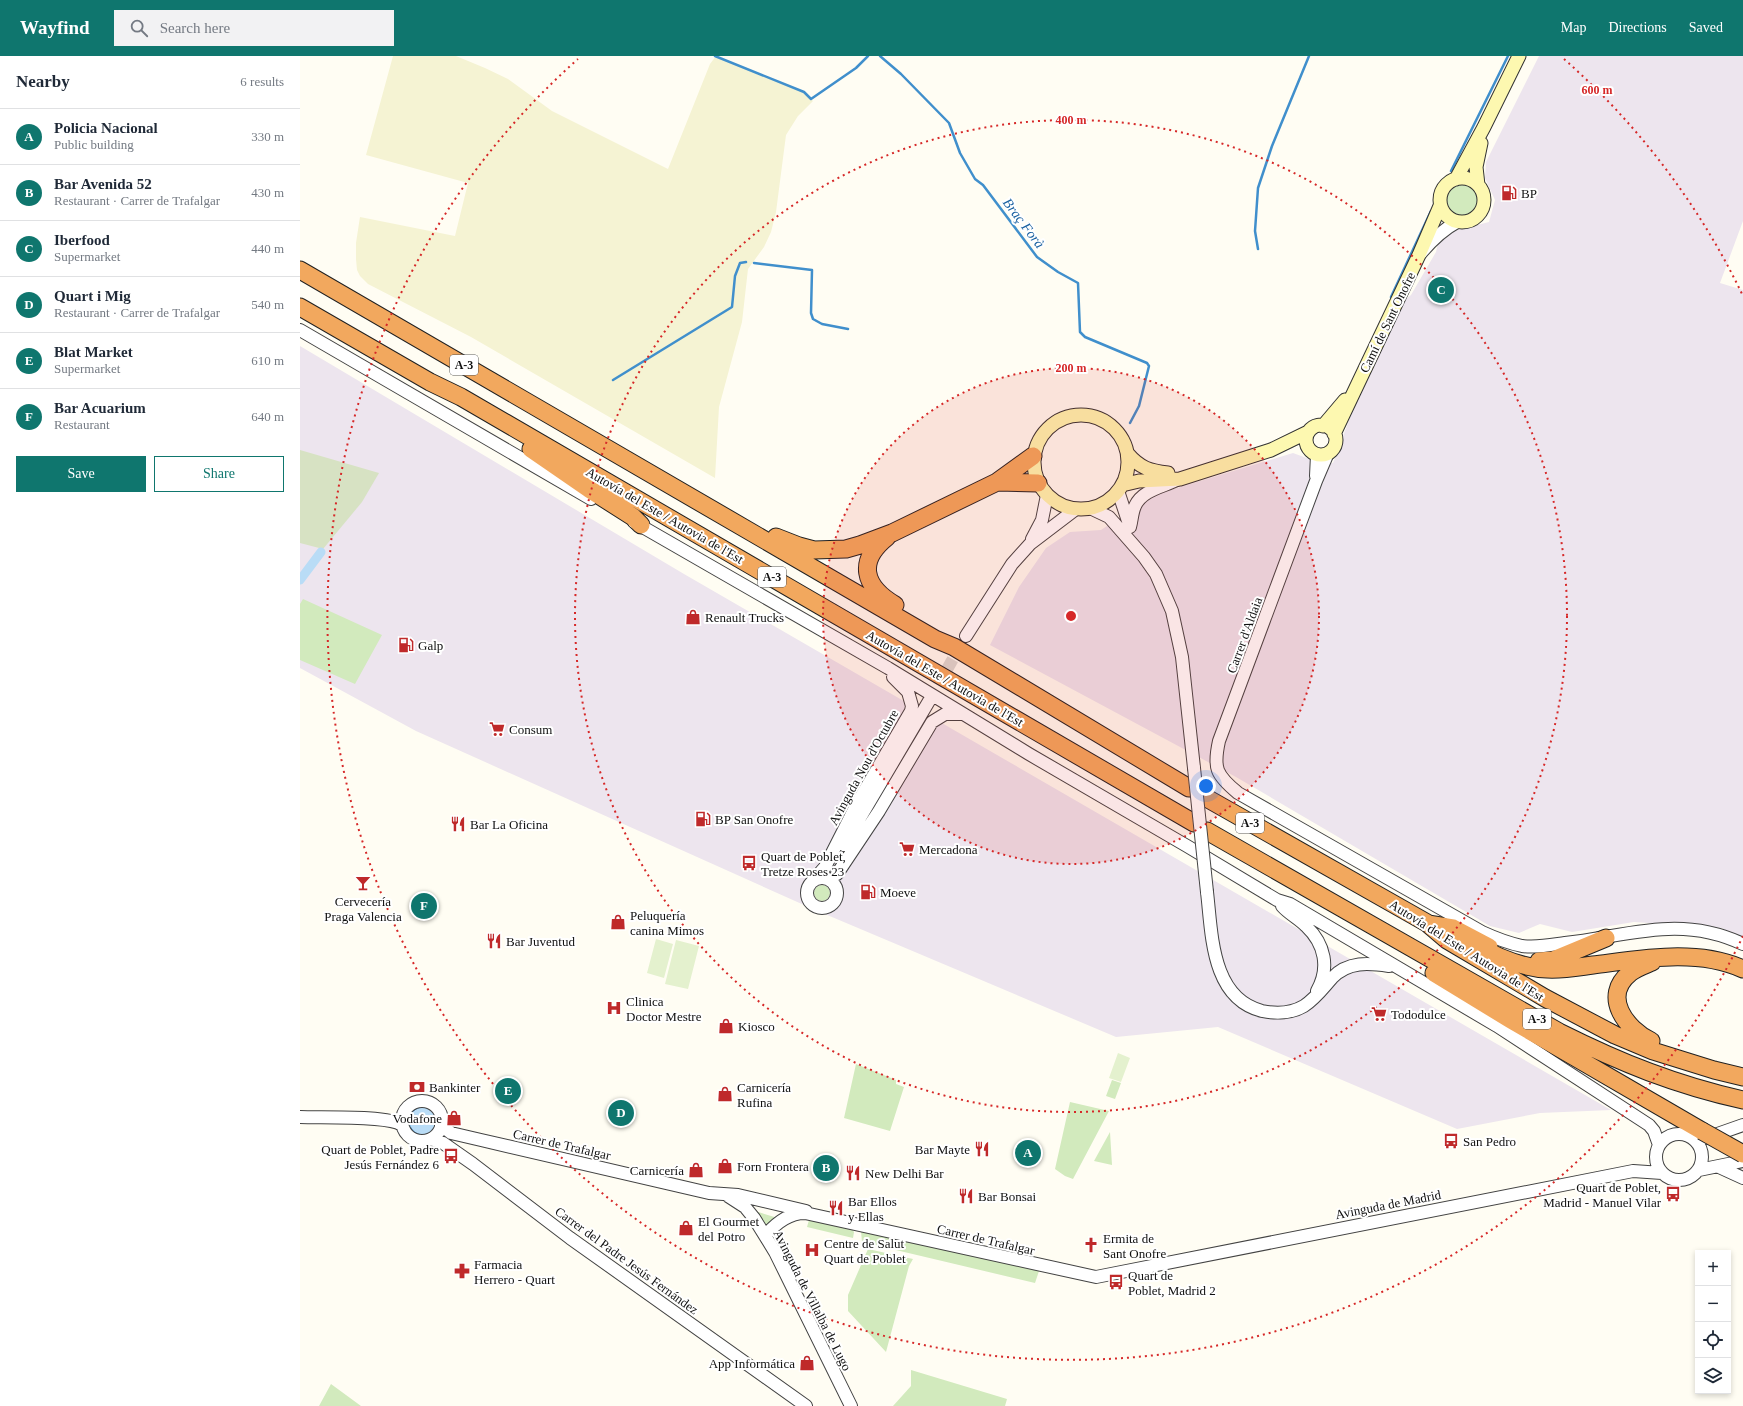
<!DOCTYPE html>
<meta charset="utf-8">
<style>
:root{--surface:#fff;--page:#f2f2f3;--text:#1f2937;--muted:#747a83;--line:#e0e1e3;--accent:#0f766e}
body{margin:0;font-family:"Times New Roman",serif;background:var(--page);color:var(--text)}
.controls{position:absolute;right:12px;bottom:12px;display:grid;overflow:hidden;border-radius:0px;box-shadow:0 2px 6px #0003}
.controls button{width:36px;height:36px;display:grid;place-items:center;padding:0;border:0;border-bottom:1px solid var(--line);background:var(--surface);color:var(--text);font:20px sans-serif}
.you{position:absolute;left:906px;top:730px;width:14px;height:14px;margin:-10px;border:3px solid #fff;border-radius:50%;background:#1a73e8;box-shadow:0 0 0 6px #1a73e833}
.badge{display:grid;place-items:center;width:26px;height:26px;border-radius:50%;background:var(--accent);color:#fff;font-size:13px;font-weight:700}
.pin{position:absolute;translate:-50% -50%;border:2px solid #fff;box-shadow:0 1px 4px #0006}
.list{margin:0;padding:0;list-style:none}
h2{display:flex;justify-content:space-between;align-items:center;height:52px;margin:0;padding:0 16px;font-size:17px}
h2 small{font-size:13px;font-weight:400;color:var(--muted)}
.list li{display:grid;grid-template-columns:26px 1fr auto;gap:12px;align-items:center;box-sizing:border-box;height:56px;padding:0 16px;border-top:1px solid var(--line)}
.list b{display:block;font-size:15px;white-space:nowrap}
.list p{margin:0;font-size:13px;white-space:nowrap;color:var(--muted)}
.list em{font-size:13px;font-style:normal;color:var(--muted)}
.actions{display:flex;gap:8px;padding:12px 16px}
.actions a{flex:1;padding:9px 0;border:1px solid var(--accent);border-radius:0px;text-align:center;font-size:14px;color:var(--accent)}
.actions .main{background:var(--accent);color:#fff}
.icon{flex:none;width:22px;height:22px;fill:none;stroke:currentColor;stroke-width:2;stroke-linecap:round;stroke-linejoin:round}
.map{position:relative;flex:none;width:1443px;height:1350px;overflow:hidden}
header{display:flex;align-items:center;gap:24px;box-sizing:border-box;height:56px;padding:0 20px;background:var(--accent);color:#fff}
header strong{font-size:19px}
nav{display:flex;gap:22px;margin-inline-start:auto;font-size:14px}
.search{width:280px;height:36px;background:var(--page);display:flex;align-items:center;gap:10px;box-sizing:border-box;padding:0 14px;border-radius:0px;color:var(--muted);font-size:15px}
main{display:flex}
aside{flex:1;background:var(--surface)}
.map>svg:first-child{display:block}
.industrial{fill:#ede5ee}
.farmland{fill:#f5f3d3}
.green{fill:#d2eabd}
.cemetery{fill:#d7e2c3}
.pitch{fill:#e4f1ce}
.water{fill:#b9dcf6;stroke:#408fcc}
.lines{fill:none;stroke-linecap:round;stroke-linejoin:round}
.stream{stroke:#408fcc;stroke-width:2.5}
.canal{stroke:#b9dcf6;stroke-width:9}
.tertiary-tunnel{stroke:#dbd9d1;stroke-width:12;stroke-dasharray:12 6;stroke-linecap:butt}
.tertiary-casing{stroke:#434343;stroke-width:14}
.secondary-casing{stroke:#323232;stroke-width:15}
.motorway-casing{stroke:#212121;stroke-width:19}
.tertiary{stroke:#fff;stroke-width:12}
.secondary{stroke:#fdf8b0;stroke-width:13}
.motorway{stroke:#f2a85e;stroke-width:17}
.tertiary-bridge-casing{stroke:#434343;stroke-width:14;stroke-linecap:butt}
.motorway-bridge-casing{stroke:#212121;stroke-width:19;stroke-linecap:butt}
.tertiary-bridge{stroke:#fff;stroke-width:12}
.motorway-bridge{stroke:#f2a85e;stroke-width:17}
.ring{fill:none;stroke:#d62828;stroke-width:2;stroke-dasharray:2 4}
.labels{text-anchor:middle;stroke-width:4;stroke-linejoin:round;paint-order:stroke}
.shield{fill:#fff;stroke:#585858;stroke-width:1}
.shield-label{font-size:12px;font-weight:bold;fill:#101010}
.poi-label{font-size:13px;fill:#101010;stroke:#fff;text-anchor:start}
.street-label{font-size:13px;fill:#101010;stroke:#fff}
.water-label{font-size:14px;font-style:italic;fill:#1a61a1;stroke:#fff}
.centre{fill:#d62828;stroke:#fff;stroke-width:2}
.ring-label{font-size:12px;text-anchor:middle;font-weight:bold;fill:#d62828;stroke:#fff;stroke-width:4;stroke-linejoin:round;paint-order:stroke}
</style>
<header>
<strong>Wayfind</strong>
<div class="search"><svg class="icon" aria-label="search" viewBox="0 0 24 24"><circle cx="10" cy="10" r="6"/><path d="M15 15l6 6"/></svg>Search here</div>
<nav><a>Map</a><a>Directions</a><a>Saved</a></nav>
</header>
<main>
<aside>
<h2>Nearby<small>6 results</small></h2>
<ul class="list">
<li><span class="badge">A</span><div><b>Policia Nacional</b><p>Public building</p></div><em>330 m</em></li>
<li><span class="badge">B</span><div><b>Bar Avenida 52</b><p>Restaurant · Carrer de Trafalgar</p></div><em>430 m</em></li>
<li><span class="badge">C</span><div><b>Iberfood</b><p>Supermarket</p></div><em>440 m</em></li>
<li><span class="badge">D</span><div><b>Quart i Mig</b><p>Restaurant · Carrer de Trafalgar</p></div><em>540 m</em></li>
<li><span class="badge">E</span><div><b>Blat Market</b><p>Supermarket</p></div><em>610 m</em></li>
<li><span class="badge">F</span><div><b>Bar Acuarium</b><p>Restaurant</p></div><em>640 m</em></li>
</ul>
<div class="actions"><a class="main">Save</a><a>Share</a></div>
</aside>
<div class="map">
<svg width="1443" height="1350" viewBox="0 0 1443 1350">
<rect width="100%" height="100%" fill="#fffdf3"/>
<path class="industrial" d="M1239,0H1443V165L1420,227L1443,234V885L1422,872L1334,866L1272,876L1240,868L1219,877L1190,870L936,721L690,589L719,531L746,492L770,476L801,474L854,439L993,397L1012,404L1033,407L1055,348L1103,245L1111,239L1136,196L1139,182L1152,172H1165L1189,166L1195,144L1185,122L1186,106Z
M0,290L384,518L1311,1054L1240,1057L1157,1073L918,971L816,981L513,853L116,675L0,612Z"/>
<path class="farmland" d="M93,0H156L185,12L208,23L252,55L368,113L410,8L416,0L504,36L513,45L498,60L486,79L476,156L471,176L464,191L448,213L442,266L419,351L415,422L171,281L68,228L60,220L57,214L56,203V187L60,161L155,180L168,127L66,99Z"/>
<path class="green" d="M1146 144a16 16 0 1 1 32 0a16 16 0 1 1-32 0Z
M3,543L82,579L55,628L0,604V548Z
M514 837a8 8 0 1 1 16 0a8 8 0 1 1-16 0Z
M556,1008L596,1024V1028L604,1031L590,1075L544,1062Z
M812,1024L821,1027L815,1043L806,1040Z
M770,1046L809,1055L773,1123L765,1120L755,1113Z
M810,1076L812,1109L794,1105Z
M455,1155L481,1163L467,1173Z
M509,1164L552,1173L554,1176L553,1182L507,1171Z
M561,1175L739,1215L735,1227L562,1186Z
M568,1193L613,1203L609,1210L586,1296L548,1255V1239Z
M611,1314L707,1343L705,1350H593L611,1330Z
M31,1328L61,1350H19Z"/>
<path class="cemetery" d="M0,394L79,417L62,446L23,493L0,487Z"/>
<path class="pitch" d="M356,883L373,888L364,922L347,917Z
M376,884L399,890L388,933L365,928Z
M818,997L830,1002L821,1026L809,1022Z"/>
<path class="water" d="M109 1065a14 14 0 1 1 28 0a14 14 0 1 1-28 0Z"/>
<g class="lines">
<path class="stream" d="M415,0L504,36L511,43L556,12L568,0
M580,0L601,18L649,67L660,97L675,123L683,129L737,201L758,216L778,227L780,276L785,281L847,307L849,310L839,350L830,367
M1151,115L1208,0
M958,193L955,175L958,132L972,90L1009,0
M454,207L512,214L511,257L513,263L522,268L548,273
M1091,241L1131,155
M313,324L432,251L435,220L440,207L446,206"/>
<path class="canal" d="M0,524L21,496"/>
<path class="tertiary-tunnel" d="M629,645L666,580"/>
<defs>
<path id="tertiary" d="M1121,197C1132,184 1142,174 1157,166
M0,274L291,443
M1028,397L1016,425L919,685C913,712 916,719 938,737L1182,876C1195,882 1208,887 1222,890C1237,892 1251,889 1265,887C1328,880 1380,858 1443,888
M1016,420L1017,399
M818,435L830,471
M790,452L809,461L844,501L856,518L872,555L882,601L894,712
M334,466L588,612L729,698L887,790L977,844L990,848L1197,970L1349,1069L1354,1075L1359,1089
M830,471C832,464 832,456 835,450C842,434 863,431 877,424
M732,483L742,464L747,439
M666,580L712,508L730,488L776,453
M544,789L629,645
M537,818L579,755L632,666L645,658H663
M507 837a15 15 0 1 1 30 0a15 15 0 1 1-30 0Z
M512,826L525,811L559,744L611,655L612,650L608,636L593,621
M907,836C912,878 911,942 962,955C976,958 992,957 1004,950C1016,942 1023,932 1032,922C1048,905 1069,907 1089,910
M982,850C989,858 998,862 1006,870C1025,888 1030,912 1017,935
M102 1065a20 20 0 1 1 40 0a20 20 0 1 1-40 0Z
M0,1061C20,1062 88,1059 102,1069
M141,1069L151,1077L181,1084L409,1137L438,1139L506,1155
M1356 1101a23 23 0 1 1 46 0a23 23 0 1 1-46 0Z
M1406,1082L1443,1069
M131,1083L143,1087L173,1108L270,1182L506,1350
M1419,1111L1443,1122
M1399,1114L1443,1105
M428,1140L445,1151L454,1162L475,1196L551,1350
M465,1180C475,1168 489,1157 505,1157L796,1221L1333,1115L1362,1117"/>
<path id="secondary" d="M1140 144a22 22 0 1 1 44 0a22 22 0 1 1-44 0Z
M1156,123L1184,71L1219,0
M1178,129L1176,111L1181,87
M734 406a47 47 0 1 1 94 0a47 47 0 1 1-94 0Z
M1006 384a15 15 0 1 1 30 0a15 15 0 1 1-30 0Z
M1023,370L1045,344
M1034,378L1119,199L1140,150
M828,398C840,412 850,415 868,417
M822,429L839,425L880,423L971,394L1008,376"/>
<path id="motorway" d="M0,214L635,583L654,591L889,732
M0,251L130,326L161,341L894,767
M231,393L289,433L333,461L341,469
M697,426L738,427
M476,481L499,490L514,494L546,493L560,489L592,477L697,426L733,400
M587,481C557,505 563,530 595,549
M903,740L1127,867L1147,884L1245,942L1315,979L1353,995L1414,1014L1443,1021
M907,775L1259,976C1321,1007 1376,1029 1443,1044
M1128,868L1153,872L1189,891
M1175,889C1197,901 1223,912 1247,913C1263,914 1278,911 1293,909C1341,903 1397,892 1443,913
M1239,905L1253,904L1306,882
M1134,917L1211,964L1402,1075
M1351,985C1326,973 1301,940 1330,917C1336,912 1345,909 1352,906"/>
</defs>
<use href="#tertiary" class="tertiary-casing"/>
<use href="#secondary" class="secondary-casing"/>
<use href="#motorway" class="motorway-casing"/>
<use href="#tertiary" class="tertiary"/>
<use href="#secondary" class="secondary"/>
<use href="#motorway" class="motorway"/>
<defs>
<path id="tertiary-bridge" d="M894,712L907,836"/>
<path id="motorway-bridge" d="M1402,1075L1443,1098"/>
</defs>
<use href="#tertiary-bridge" class="tertiary-bridge-casing"/>
<use href="#motorway-bridge" class="motorway-bridge-casing"/>
<use href="#tertiary-bridge" class="tertiary-bridge"/>
<use href="#motorway-bridge" class="motorway-bridge"/>
</g>
<circle cx="771" cy="560" r="248" fill="#d62828" fill-opacity=".12"/>
<g class="ring">
<circle cx="771" cy="560" r="248"/>
<circle cx="771" cy="560" r="496"/>
<path d="M1443 880A744 744 0 1 1 278 3M1264 3A744 744 0 0 1 1443 240"/>
</g>
<defs>
<symbol id="fuel-bare" viewBox="-9 -9 18 18"><path d="M-5.5-6h7V0h2V4h1.3V-2.5L3-4.5l.8-.8L6-3V5H2.5V1h-1V6h-7ZM-4.2-4.7v3.2H.2V-4.7Z" fill="#bf292a" stroke="#fff" stroke-width="2.5" paint-order="stroke"/></symbol>
<symbol id="shop-bare" viewBox="-9 -9 18 18"><path d="M-5-2.5h2.3a2.7 3.5 0 0 1 5.4 0H5L5.5 6h-11ZM-1.5-2.5h3a1.5 2.3 0 0 0-3 0Z" fill="#bf292a" stroke="#fff" stroke-width="2.5" paint-order="stroke"/></symbol>
<symbol id="supermarket-bare" viewBox="-9 -9 18 18"><path d="M-6-5.5h2.5l.6 2H6L4.5 2H-2.5L-4.4-4H-6ZM-1.5 3.2a1.3 1.3 0 1 0 .1 0ZM3 3.2a1.3 1.3 0 1 0 .1 0Z" fill="#bf292a" stroke="#fff" stroke-width="2.5" paint-order="stroke"/></symbol>
<symbol id="restaurant-bare" viewBox="-9 -9 18 18"><path d="M-5-6h1v4h1v-4h1v4h1v-4h1v5L-1.5 .5V6h-2V.5L-5-1ZM5-6V6H3V1.5H1.5Q1.5-4 5-6Z" fill="#bf292a" stroke="#fff" stroke-width="2.5" paint-order="stroke"/></symbol>
<symbol id="bus-bare" viewBox="-9 -9 18 18"><path d="M-5-6H5V4H4V6H2V4H-2V6H-4V4H-5ZM-3.5-4V0h7V-4ZM-3.5 1.2v1.5H-2V1.2ZM2 1.2v1.5H3.5V1.2Z" fill="#bf292a" stroke="#fff" stroke-width="2.5" paint-order="stroke"/></symbol>
<symbol id="bar-bare" viewBox="-9 -9 18 18"><path d="M-6-5H6L.8 .8V4.5H3.5V6h-7V4.5H-.8V.8Z" fill="#bf292a" stroke="#fff" stroke-width="2.5" paint-order="stroke"/></symbol>
<symbol id="hospital-bare" viewBox="-9 -9 18 18"><path d="M-5-5h3v3.5h4V-5h3V5h-3V1.5h-4V5h-3Z" fill="#bf292a" stroke="#fff" stroke-width="2.5" paint-order="stroke"/></symbol>
<symbol id="bank-bare" viewBox="-9 -9 18 18"><path d="M-6-4H6V4H-6ZM0-2.3a2.3 2.3 0 1 0 0 4.6a2.3 2.3 0 1 0 0-4.6Z" fill="#bf292a" stroke="#fff" stroke-width="2.5" paint-order="stroke"/></symbol>
<symbol id="church-bare" viewBox="-9 -9 18 18"><path d="M-1.2-6h2.4v3.5h3.3v2.4h-3.3V6h-2.4V-.1h-3.3v-2.4h3.3Z" fill="#bf292a" stroke="#fff" stroke-width="2.5" paint-order="stroke"/></symbol>
<symbol id="pharmacy-bare" viewBox="-9 -9 18 18"><path d="M-2-6h4v4h4v4h-4v4h-4v-4h-4v-4h4Z" fill="#bf292a" stroke="#fff" stroke-width="2.5" paint-order="stroke"/></symbol>
</defs>
<g fill-rule="evenodd">
<use href="#fuel-bare" x="1198" y="126" width="22" height="22"/>
<use href="#shop-bare" x="382" y="550" width="22" height="22"/>
<use href="#fuel-bare" x="95" y="578" width="22" height="22"/>
<use href="#supermarket-bare" x="186" y="662" width="22" height="22"/>
<use href="#fuel-bare" x="392" y="752" width="22" height="22"/>
<use href="#restaurant-bare" x="147" y="757" width="22" height="22"/>
<use href="#supermarket-bare" x="596" y="782" width="22" height="22"/>
<use href="#bus-bare" x="438" y="796" width="22" height="22"/>
<use href="#bar-bare" x="52" y="816" width="22" height="22"/>
<use href="#fuel-bare" x="557" y="825" width="22" height="22"/>
<use href="#shop-bare" x="307" y="855" width="22" height="22"/>
<use href="#restaurant-bare" x="183" y="874" width="22" height="22"/>
<use href="#hospital-bare" x="303" y="941" width="22" height="22"/>
<use href="#supermarket-bare" x="1068" y="947" width="22" height="22"/>
<use href="#shop-bare" x="415" y="959" width="22" height="22"/>
<use href="#bank-bare" x="106" y="1020" width="22" height="22"/>
<use href="#shop-bare" x="414" y="1027" width="22" height="22"/>
<use href="#shop-bare" x="143" y="1051" width="22" height="22"/>
<use href="#bus-bare" x="1140" y="1074" width="22" height="22"/>
<use href="#restaurant-bare" x="671" y="1082" width="22" height="22"/>
<use href="#bus-bare" x="140" y="1089" width="22" height="22"/>
<use href="#shop-bare" x="414" y="1099" width="22" height="22"/>
<use href="#shop-bare" x="385" y="1103" width="22" height="22"/>
<use href="#restaurant-bare" x="542" y="1106" width="22" height="22"/>
<use href="#bus-bare" x="1362" y="1127" width="22" height="22"/>
<use href="#restaurant-bare" x="655" y="1129" width="22" height="22"/>
<use href="#restaurant-bare" x="525" y="1141" width="22" height="22"/>
<use href="#shop-bare" x="375" y="1161" width="22" height="22"/>
<use href="#church-bare" x="780" y="1178" width="22" height="22"/>
<use href="#hospital-bare" x="501" y="1183" width="22" height="22"/>
<use href="#pharmacy-bare" x="151" y="1204" width="22" height="22"/>
<use href="#bus-bare" x="805" y="1215" width="22" height="22"/>
<use href="#shop-bare" x="496" y="1296" width="22" height="22"/>
</g>
<g class="labels">
<g class="shield">
<rect x="150" y="299" width="28" height="20" rx="3"/>
<rect x="458" y="511" width="28" height="20" rx="3"/>
<rect x="936" y="757" width="28" height="20" rx="3"/>
<rect x="1223" y="953" width="28" height="20" rx="3"/>
</g>
<g class="shield-label">
<text x="164" y="313">A-3</text>
<text x="472" y="525">A-3</text>
<text x="950" y="771">A-3</text>
<text x="1237" y="967">A-3</text>
</g>
<g class="poi-label">
<text x="1221" y="142">BP</text>
<text x="405" y="566">Renault Trucks</text>
<text x="118" y="594">Galp</text>
<text x="209" y="678">Consum</text>
<text x="415" y="768">BP San Onofre</text>
<text x="170" y="773">Bar La Oficina</text>
<text x="619" y="798">Mercadona</text>
<text x="461" y="805">Quart de Poblet,<tspan x="461" dy="15">Tretze Roses 23</tspan></text>
<text x="580" y="841">Moeve</text>
<text x="63" y="850" text-anchor="middle">Cervecería<tspan x="63" dy="15">Praga Valencia</tspan></text>
<text x="330" y="864">Peluquería<tspan x="330" dy="15">canina Mimos</tspan></text>
<text x="206" y="890">Bar Juventud</text>
<text x="326" y="950">Clinica<tspan x="326" dy="15">Doctor Mestre</tspan></text>
<text x="1091" y="963">Tododulce</text>
<text x="438" y="975">Kiosco</text>
<text x="129" y="1036">Bankinter</text>
<text x="437" y="1036">Carnicería<tspan x="437" dy="15">Rufina</tspan></text>
<text x="142" y="1067" text-anchor="end">Vodafone</text>
<text x="1163" y="1090">San Pedro</text>
<text x="139" y="1098" text-anchor="end">Quart de Poblet, Padre<tspan x="139" dy="15">Jesús Fernández 6</tspan></text>
<text x="670" y="1098" text-anchor="end">Bar Mayte</text>
<text x="437" y="1115">Forn Frontera</text>
<text x="384" y="1119" text-anchor="end">Carnicería</text>
<text x="565" y="1122">New Delhi Bar</text>
<text x="1361" y="1136" text-anchor="end">Quart de Poblet,<tspan x="1361" dy="15">Madrid - Manuel Vilar</tspan></text>
<text x="678" y="1145">Bar Bonsai</text>
<text x="548" y="1150">Bar Ellos<tspan x="548" dy="15">y Ellas</tspan></text>
<text x="398" y="1170">El Gourmet<tspan x="398" dy="15">del Potro</tspan></text>
<text x="803" y="1187">Ermita de<tspan x="803" dy="15">Sant Onofre</tspan></text>
<text x="524" y="1192">Centre de Salut<tspan x="524" dy="15">Quart de Poblet</tspan></text>
<text x="174" y="1213">Farmacia<tspan x="174" dy="15">Herrero - Quart</tspan></text>
<text x="828" y="1224">Quart de<tspan x="828" dy="15">Poblet, Madrid 2</tspan></text>
<text x="495" y="1312" text-anchor="end">App Informática</text>
</g>
<g class="street-label">
<text transform="translate(1087 266) rotate(-64)" y="5">Camí de Sant Onofre</text>
<text transform="translate(365 459) rotate(30)" y="5">Autovía del Este / Autovia de l'Est</text>
<text transform="translate(944 579) rotate(-70)" y="5">Carrer d'Aldaia</text>
<text transform="translate(645 622) rotate(30)" y="5">Autovía del Este / Autovia de l'Est</text>
<text transform="translate(563 711) rotate(-61)" y="5">Avinguda Nou d'Octubre</text>
<text transform="translate(1167 894) rotate(32)" y="5">Autovía del Este / Autovia de l'Est</text>
<text transform="translate(262 1088) rotate(13)" y="5">Carrer de Trafalgar</text>
<text transform="translate(1088 1148) rotate(-11)" y="5">Avinguda de Madrid</text>
<text transform="translate(686 1183) rotate(13)" y="5">Carrer de Trafalgar</text>
<text transform="translate(327 1204) rotate(36)" y="5">Carrer del Padre Jesús Fernández</text>
<text transform="translate(513 1244) rotate(63)" y="5">Avinguda de Villalba de Lugo</text>
</g>
<g class="water-label">
<text transform="translate(724 167) rotate(53)" y="5">Braç Forà</text>
</g>
</g>
<circle cx="771" cy="560" r="6" class="centre"/>
<g class="ring-label">
<text x="1297" y="38">600 m</text>
<text x="771" y="68">400 m</text>
<text x="771" y="316">200 m</text>
</g>
</svg>
<div class="controls">
<button>+</button>
<button>−</button>
<button><svg class="icon" aria-label="locate" viewBox="0 0 24 24"><circle cx="12" cy="12" r="6"/><path d="M12 2v4M12 18v4M2 12h4M18 12h4"/></svg></button>
<button><svg class="icon" aria-label="layers" viewBox="0 0 24 24"><path d="M12 4l9 5-9 5-9-5zM3 14l9 5 9-5"/></svg></button>
</div>
<div class="you"></div>
<div class="pin badge" style="left:728px;top:1097px">A</div>
<div class="pin badge" style="left:526px;top:1112px">B</div>
<div class="pin badge" style="left:1141px;top:234px">C</div>
<div class="pin badge" style="left:321px;top:1057px">D</div>
<div class="pin badge" style="left:208px;top:1035px">E</div>
<div class="pin badge" style="left:124px;top:850px">F</div>
</div>
</main>
